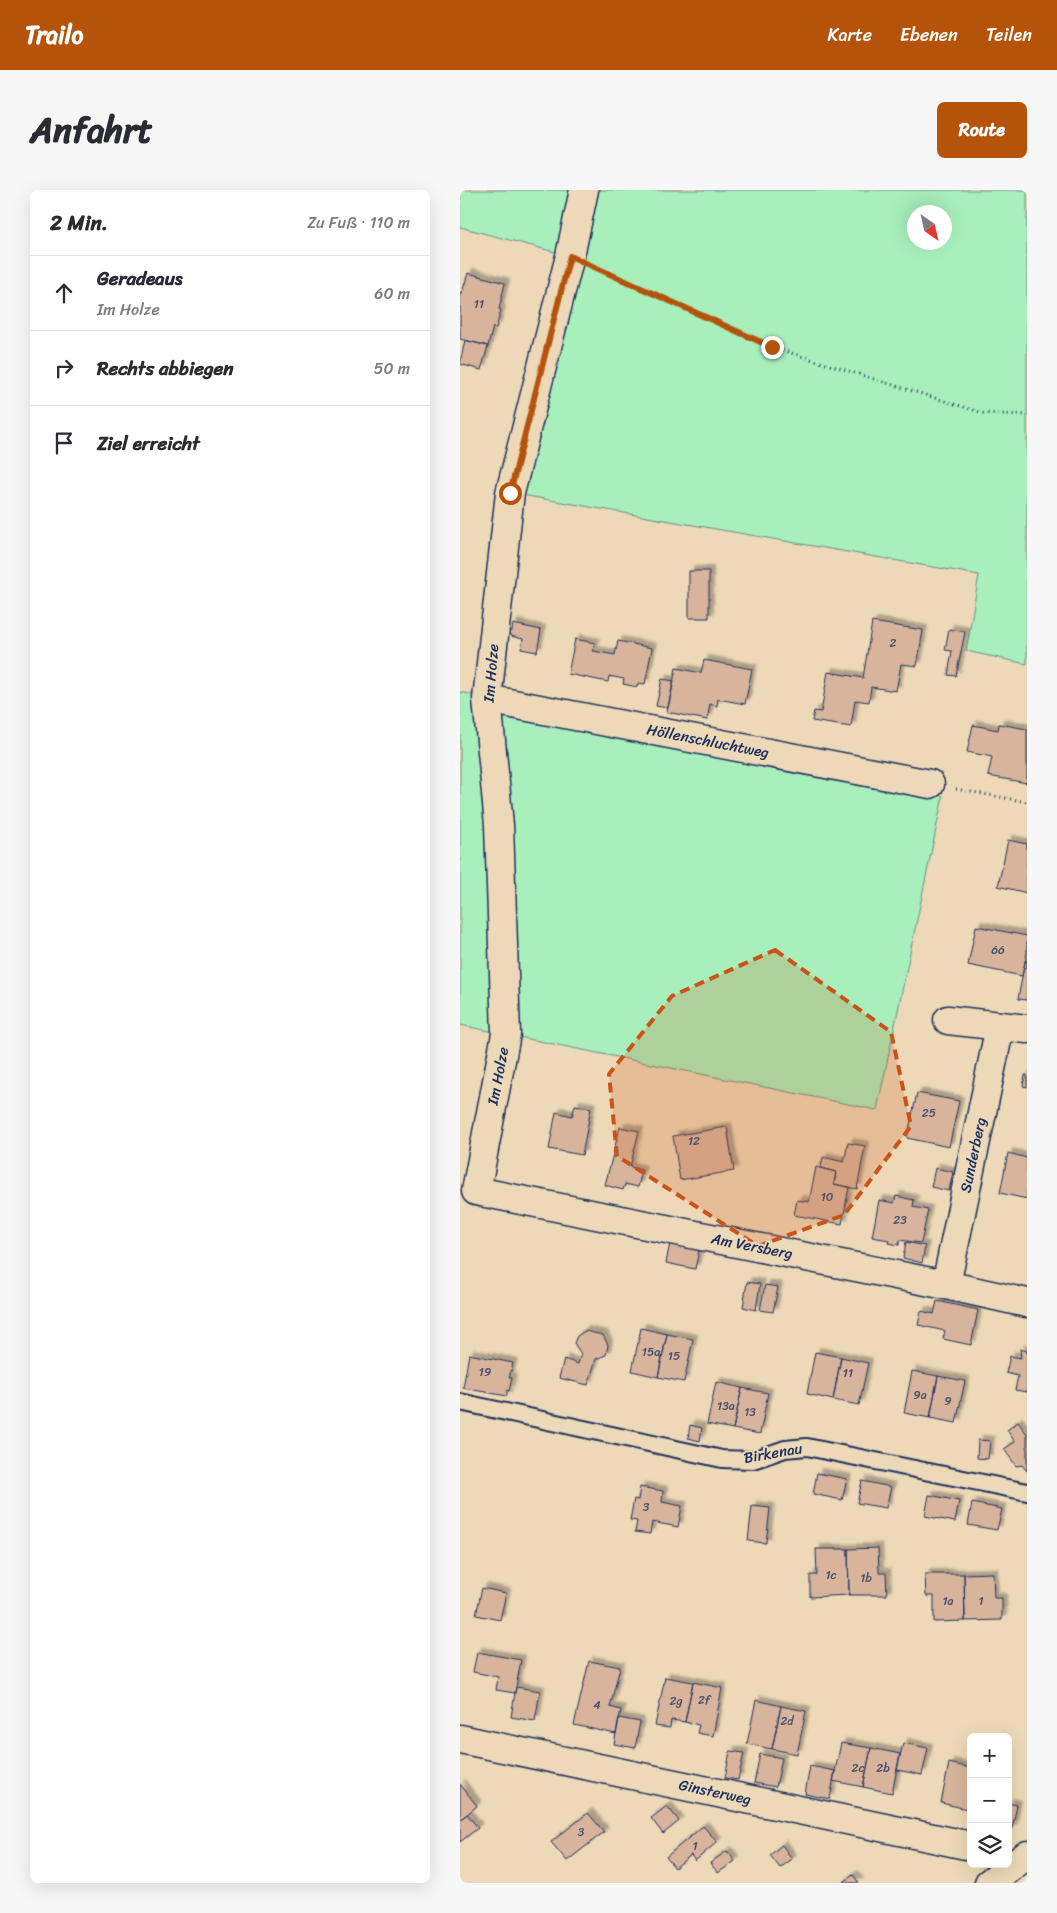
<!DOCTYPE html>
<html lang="de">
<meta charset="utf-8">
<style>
:root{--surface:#fff;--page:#f7f7f7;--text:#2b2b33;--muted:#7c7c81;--line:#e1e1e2;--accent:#b45309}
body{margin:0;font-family:Sriracha,sans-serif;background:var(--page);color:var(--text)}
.controls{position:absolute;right:15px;bottom:15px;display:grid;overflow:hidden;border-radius:8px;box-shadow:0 5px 20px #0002}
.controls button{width:45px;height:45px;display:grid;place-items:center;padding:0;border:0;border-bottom:1px solid var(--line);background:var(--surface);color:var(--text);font:25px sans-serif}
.compass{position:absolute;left:447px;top:15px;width:45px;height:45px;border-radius:50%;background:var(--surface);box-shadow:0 5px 20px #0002;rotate:146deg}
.stop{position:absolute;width:15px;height:15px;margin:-11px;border:4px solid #b45309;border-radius:50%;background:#fff}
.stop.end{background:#b45309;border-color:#fff;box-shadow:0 1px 5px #0008}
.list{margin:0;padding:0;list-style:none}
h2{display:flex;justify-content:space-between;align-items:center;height:65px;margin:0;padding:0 20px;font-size:21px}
h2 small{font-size:16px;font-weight:400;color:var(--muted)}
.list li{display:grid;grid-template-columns:32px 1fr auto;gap:15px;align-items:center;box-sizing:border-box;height:75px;padding:0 20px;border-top:1px solid var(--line)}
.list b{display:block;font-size:19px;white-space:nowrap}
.list p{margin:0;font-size:16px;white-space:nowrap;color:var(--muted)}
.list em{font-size:16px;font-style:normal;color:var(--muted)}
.icon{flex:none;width:28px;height:28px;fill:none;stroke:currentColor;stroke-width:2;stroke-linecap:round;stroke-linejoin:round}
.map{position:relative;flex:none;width:567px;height:1693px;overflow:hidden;border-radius:8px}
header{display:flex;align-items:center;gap:30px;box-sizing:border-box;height:70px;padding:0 25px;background:var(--accent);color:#fff}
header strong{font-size:24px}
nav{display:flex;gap:28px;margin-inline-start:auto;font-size:18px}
.intro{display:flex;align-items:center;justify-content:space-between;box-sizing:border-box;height:120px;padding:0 30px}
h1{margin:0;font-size:35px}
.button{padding:12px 22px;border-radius:8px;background:var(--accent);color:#fff;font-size:18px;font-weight:700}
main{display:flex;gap:30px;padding:0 30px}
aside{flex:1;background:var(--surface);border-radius:8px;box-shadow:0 5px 20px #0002}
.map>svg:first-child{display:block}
.green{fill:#a8efbb;stroke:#628f8c;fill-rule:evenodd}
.building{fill:#d8b49c;stroke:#1b2f5e;filter:url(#shadow)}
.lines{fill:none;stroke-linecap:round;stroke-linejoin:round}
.service-casing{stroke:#1b2f5e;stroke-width:20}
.minor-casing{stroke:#1b2f5e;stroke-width:31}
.path{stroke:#1b2f5e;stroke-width:3;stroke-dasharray:1 4;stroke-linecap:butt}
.service{stroke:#edd9b7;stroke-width:16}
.minor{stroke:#edd9b7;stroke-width:28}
.route{stroke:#b45309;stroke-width:6}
.marked{fill:#c95318;fill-opacity:0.2;stroke:#c95318;stroke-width:4;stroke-dasharray:10 6;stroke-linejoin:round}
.labels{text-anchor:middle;stroke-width:4;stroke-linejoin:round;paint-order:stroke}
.number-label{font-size:12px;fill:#4a506e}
.street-label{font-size:15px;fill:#1b2f5e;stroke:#edd9b7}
</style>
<header>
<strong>Trailo</strong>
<nav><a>Karte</a><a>Ebenen</a><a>Teilen</a></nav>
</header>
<div class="intro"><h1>Anfahrt</h1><a class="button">Route</a></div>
<main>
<aside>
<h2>2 Min.<small>Zu Fuß · 110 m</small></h2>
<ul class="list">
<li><svg class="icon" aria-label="ahead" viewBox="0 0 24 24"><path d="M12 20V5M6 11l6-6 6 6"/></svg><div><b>Geradeaus</b><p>Im Holze</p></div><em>60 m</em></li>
<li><svg class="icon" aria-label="right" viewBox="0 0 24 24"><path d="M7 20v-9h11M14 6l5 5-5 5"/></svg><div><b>Rechts abbiegen</b></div><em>50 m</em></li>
<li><svg class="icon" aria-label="arrive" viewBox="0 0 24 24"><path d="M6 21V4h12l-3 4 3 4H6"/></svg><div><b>Ziel erreicht</b></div></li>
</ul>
</aside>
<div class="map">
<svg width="567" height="1693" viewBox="0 0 567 1693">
<defs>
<filter id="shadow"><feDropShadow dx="4.5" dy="-4.5" stdDeviation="1" flood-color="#0004"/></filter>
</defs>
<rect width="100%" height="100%" fill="#edd9b7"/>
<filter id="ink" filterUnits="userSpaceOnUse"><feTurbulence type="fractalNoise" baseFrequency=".02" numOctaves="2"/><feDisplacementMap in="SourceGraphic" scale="10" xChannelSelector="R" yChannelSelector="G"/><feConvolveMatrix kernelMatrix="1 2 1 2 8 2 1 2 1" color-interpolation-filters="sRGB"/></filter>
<g filter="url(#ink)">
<path class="green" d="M0,0H567V474L506,461L519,385L50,303L110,66L0,37ZM454,22H484V52H454Z
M0,502L483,606L417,920L0,835Z"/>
<path class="building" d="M8,83L45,93L39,119L41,120L36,138L33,137L28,156L0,149V102L2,103Z
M5,150L28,156L21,180L0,174Z
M229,381H249V428H229Z
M412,432L463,440L457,476L441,474L436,501L411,497L409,512L395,510L391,537L352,531L354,521L361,522L368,482L403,488Z
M53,434L81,440L77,462L61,459L63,449L51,446Z
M489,439L505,442L496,486L488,485L492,461L485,460Z
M115,449L135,453L133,461L155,465L158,451L192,458L185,494L178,493L177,497L163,494L164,489L149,486L148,492L108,484Z
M244,470L292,479L285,514L258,509L257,516L250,514L247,530L207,522L216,478L241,483Z
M202,489L214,491L208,518L196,516Z
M539,534L567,539V593L528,586L532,567L507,562L513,535L538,540Z
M548,650L567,654V703L538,696Z
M516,736L567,746V763L562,786L508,775Z
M565,771H567V810L558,809Z
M565,885H567V897L563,896Z
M457,903L499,911L489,957L447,948Z
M115,915L131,918L122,965L89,959L96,922L112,926Z
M160,937L179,941L170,977L182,980L178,997L165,994L163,1000L145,995Z
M267,937L274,981L220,990L213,946Z
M388,953L405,956L397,999L374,994L376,982L361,978L363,967L384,972Z
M548,963L567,968V1009L540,1003Z
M356,977L376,982L374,994L389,997L382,1034L334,1025L337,1010L349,1012Z
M475,978L493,982L489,1001L471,997Z
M436,1006L454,1010L453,1017L468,1020L461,1053L440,1050L439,1055L428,1053L429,1050L412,1047L419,1010L434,1013Z
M446,1052L465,1056L462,1073L443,1068Z
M210,1053L239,1060L235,1079L206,1073Z
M287,1092L300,1094L296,1120L283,1117Z
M305,1095L318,1097L313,1122L300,1120Z
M477,1111L518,1120L511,1155L483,1149L485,1141L458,1135L461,1121L474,1124Z
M181,1138L207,1144L198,1187L172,1181Z
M125,1141L143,1145L148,1155L146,1165L136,1169L128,1195L99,1188L104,1169L118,1174L121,1164L114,1153L117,1146Z
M207,1144L233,1149L224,1192L198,1187Z
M560,1159L567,1161V1202L555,1200L558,1186L546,1183L550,1166L561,1168Z
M355,1162L381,1167L373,1210L347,1204Z
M9,1164L53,1173L49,1188H52L49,1201L47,1200V1206L3,1198Z
M381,1167L408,1173L399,1215L373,1210Z
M452,1181L478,1186L470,1228L444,1223Z
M478,1186L505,1191L496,1233L470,1228Z
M256,1192L282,1198L273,1239L247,1234Z
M282,1198L308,1203L300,1244L273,1239Z
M558,1232L567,1244V1281L562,1275L556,1276L544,1259L555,1252L547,1240Z
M230,1235L242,1238L240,1251L228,1248Z
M518,1250L530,1251L528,1269L517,1268Z
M357,1283L387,1289L382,1310L353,1304Z
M402,1291L431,1297L426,1318L397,1313Z
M180,1297L203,1301L202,1312L222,1316L218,1337L192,1332L190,1344L175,1342L177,1331L170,1330L174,1309L178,1310Z
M469,1305L499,1311L495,1332L465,1326Z
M512,1313L542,1319L537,1340L508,1335Z
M292,1316L310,1318L306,1353L288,1351Z
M418,1358L419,1383H426L427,1405H389L388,1359Z
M356,1359H388L389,1405L350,1407V1385H357Z
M533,1383L534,1408H542V1430L505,1431L504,1384Z
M465,1384H504L505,1431L474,1432V1406H466Z
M22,1398L46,1403L40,1430L16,1425Z
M17,1462L61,1470L55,1503L36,1500L38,1487L13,1482Z
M129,1471L160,1477L150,1517L161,1520L156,1544L114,1535Z
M205,1487L233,1492L225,1532L211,1530L210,1538L195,1536Z
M233,1492L262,1498L253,1546L237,1543L239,1535L225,1532Z
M56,1497L80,1501L75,1531L51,1527Z
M296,1510L321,1516L312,1559L287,1554Z
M321,1516L346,1521L337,1564L312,1559Z
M159,1528L180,1532L175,1558L154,1554Z
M381,1553L411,1558L403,1597L373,1591Z
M443,1553L468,1558L462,1585L437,1580Z
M411,1558L440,1564L432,1603L403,1597Z
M270,1561L284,1563L278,1590L265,1588Z
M300,1564L322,1568L316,1597L294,1593Z
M489,1573L511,1578V1599L507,1619L481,1613Z
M350,1576L375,1581L370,1609L345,1604Z
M0,1594L17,1616L0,1630Z
M511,1599V1619H507Z
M548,1613L557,1615L552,1639L548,1638Z
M207,1616L219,1631L203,1644L191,1628Z
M128,1623L144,1642L107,1671L91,1652Z
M7,1624L18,1638L0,1652V1630Z
M243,1636L257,1652L235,1671L231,1665L215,1678L206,1667Z
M322,1655L332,1669L320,1678L310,1665Z
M267,1661L275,1671L258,1683L250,1673Z
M393,1685L399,1693H382Z"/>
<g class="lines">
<defs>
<path id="service" d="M0,1212L262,1269L293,1270L325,1259L347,1257L567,1302"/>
<path id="minor" d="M124,0L110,66L50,303L27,509L39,635L46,844L16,1001L486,1095L567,1113
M27,509L470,594
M488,830L567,839
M486,1095L540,836
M0,1549L511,1656
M529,1693L567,1665"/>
</defs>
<use href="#service" class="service-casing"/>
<use href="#minor" class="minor-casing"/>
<path class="path" d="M135,77L312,157L523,223L567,225
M496,599L567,612"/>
<use href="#service" class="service"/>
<use href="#minor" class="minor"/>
</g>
</g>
<g class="lines" filter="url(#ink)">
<path class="route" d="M50,303L110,66L312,157"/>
</g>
<path class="marked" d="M315,760L431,842L451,936L384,1025L298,1056L157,966L149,884L212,806Z"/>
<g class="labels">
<g class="number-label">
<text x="19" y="118">11</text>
<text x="433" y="457">2</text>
<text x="538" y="764">66</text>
<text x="469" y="927">25</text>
<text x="234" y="955">12</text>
<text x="367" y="1011">10</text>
<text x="440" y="1034">23</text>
<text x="191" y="1166">15a</text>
<text x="214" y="1170">15</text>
<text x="25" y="1186">19</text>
<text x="388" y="1187">11</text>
<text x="460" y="1209">9a</text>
<text x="488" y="1215">9</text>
<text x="266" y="1220">13a</text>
<text x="290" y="1226">13</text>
<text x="186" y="1321">3</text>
<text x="371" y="1389">1c</text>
<text x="406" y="1392">1b</text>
<text x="488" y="1415">1a</text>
<text x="521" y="1415">1</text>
<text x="244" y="1514">2f</text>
<text x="216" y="1515">2g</text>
<text x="137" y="1519">4</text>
<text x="327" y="1535">2d</text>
<text x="398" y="1582">2c</text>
<text x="423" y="1582">2b</text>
<text x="121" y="1646">3</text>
<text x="235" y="1660">1</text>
</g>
<g class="street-label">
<text transform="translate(31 483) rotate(-85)" y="5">Im Holze</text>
<text transform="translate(248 551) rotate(11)" y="5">Höllenschluchtweg</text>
<text transform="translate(38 886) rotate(-79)" y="5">Im Holze</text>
<text transform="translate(513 965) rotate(-78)" y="5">Sunderberg</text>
<text transform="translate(292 1056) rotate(11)" y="5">Am Versberg</text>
<text transform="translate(313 1263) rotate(-10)" y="5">Birkenau</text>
<text transform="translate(255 1602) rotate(12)" y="5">Ginsterweg</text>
</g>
</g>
</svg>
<div class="controls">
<button>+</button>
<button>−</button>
<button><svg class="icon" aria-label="layers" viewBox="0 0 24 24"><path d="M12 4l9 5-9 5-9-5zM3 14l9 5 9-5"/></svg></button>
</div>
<svg class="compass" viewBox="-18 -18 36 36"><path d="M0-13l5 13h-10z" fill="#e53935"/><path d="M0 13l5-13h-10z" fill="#7c7c81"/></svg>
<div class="stop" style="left:50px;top:303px"></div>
<div class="stop end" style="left:312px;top:157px"></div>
</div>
</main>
